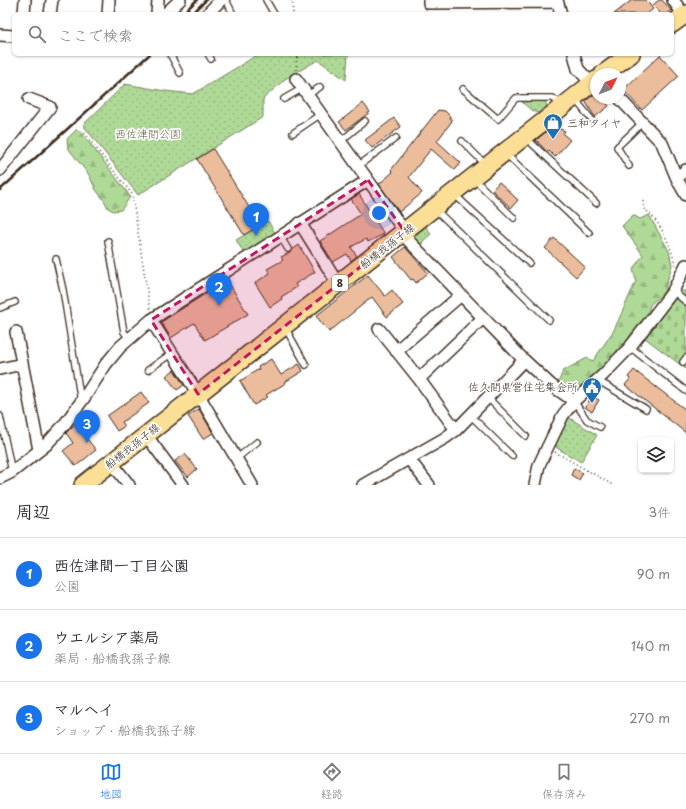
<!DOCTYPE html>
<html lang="ja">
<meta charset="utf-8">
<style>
:root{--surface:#fff;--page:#f7f7f7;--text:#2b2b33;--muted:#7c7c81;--line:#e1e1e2;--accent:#1a73e8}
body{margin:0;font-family:"Playpen Sans","Klee One",sans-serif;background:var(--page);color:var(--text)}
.controls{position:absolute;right:12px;bottom:12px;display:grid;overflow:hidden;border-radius:6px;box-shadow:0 1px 3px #0004}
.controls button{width:36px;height:36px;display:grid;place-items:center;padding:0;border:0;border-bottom:1px solid var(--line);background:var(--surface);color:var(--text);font:20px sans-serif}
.compass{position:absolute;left:590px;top:68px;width:36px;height:36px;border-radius:50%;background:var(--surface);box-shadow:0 1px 3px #0004;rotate:48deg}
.you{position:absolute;left:379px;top:213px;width:14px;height:14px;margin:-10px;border:3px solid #fff;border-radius:50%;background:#1a73e8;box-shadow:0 0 0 6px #1a73e833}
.badge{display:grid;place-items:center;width:26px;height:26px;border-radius:50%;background:var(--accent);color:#fff;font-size:13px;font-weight:700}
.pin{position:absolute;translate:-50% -33px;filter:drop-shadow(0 1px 2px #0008)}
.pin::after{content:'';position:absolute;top:21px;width:14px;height:12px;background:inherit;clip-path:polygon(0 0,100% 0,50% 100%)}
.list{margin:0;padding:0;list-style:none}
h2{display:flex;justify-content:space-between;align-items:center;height:52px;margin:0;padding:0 16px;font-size:17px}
h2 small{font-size:13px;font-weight:400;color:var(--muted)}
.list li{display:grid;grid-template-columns:26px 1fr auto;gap:12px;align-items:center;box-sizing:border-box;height:72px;padding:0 16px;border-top:1px solid var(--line)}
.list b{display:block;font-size:15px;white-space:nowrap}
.list p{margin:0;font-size:13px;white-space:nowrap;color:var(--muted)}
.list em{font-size:13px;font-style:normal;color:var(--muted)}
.icon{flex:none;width:22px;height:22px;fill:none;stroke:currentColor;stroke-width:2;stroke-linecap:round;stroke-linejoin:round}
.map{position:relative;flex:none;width:686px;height:485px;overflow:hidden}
.search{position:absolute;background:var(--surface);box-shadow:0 1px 3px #0004;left:12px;right:12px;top:12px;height:44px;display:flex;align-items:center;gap:10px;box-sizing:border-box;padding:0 14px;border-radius:6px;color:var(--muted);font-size:15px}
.sheet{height:268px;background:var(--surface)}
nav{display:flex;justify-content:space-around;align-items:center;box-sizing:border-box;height:56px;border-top:1px solid var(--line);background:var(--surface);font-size:11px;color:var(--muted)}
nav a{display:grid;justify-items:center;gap:2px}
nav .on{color:var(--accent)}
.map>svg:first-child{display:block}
.forest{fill:url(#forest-firs);stroke:#75825a}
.cemetery{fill:url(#cemetery-stones);stroke:#75825a}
.park{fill:url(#park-dots);stroke:#75825a}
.building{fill:#ecbd9d;stroke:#3b2a1e}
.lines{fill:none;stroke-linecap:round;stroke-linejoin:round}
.service-casing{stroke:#3b2a1e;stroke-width:8}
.minor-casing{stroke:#3b2a1e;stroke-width:14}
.primary-casing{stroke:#3b2a1e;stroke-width:20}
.path{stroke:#3b2a1e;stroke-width:1.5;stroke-dasharray:1 3;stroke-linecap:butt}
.service{stroke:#fff;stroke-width:5.5}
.minor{stroke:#fff;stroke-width:11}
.primary{stroke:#fbdf96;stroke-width:17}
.rail{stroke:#3b2a1e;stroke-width:2.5}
.marked{fill:#c2185b;fill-opacity:0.2;stroke:#c2185b;stroke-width:3;stroke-dasharray:8 5;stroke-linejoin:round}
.labels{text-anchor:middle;stroke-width:3.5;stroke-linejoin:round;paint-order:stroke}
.shield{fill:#fff;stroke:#766a62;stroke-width:1}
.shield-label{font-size:10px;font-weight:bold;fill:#3b2a1e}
.poi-label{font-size:11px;fill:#3b2a1e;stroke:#fff;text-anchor:start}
.park-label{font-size:11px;fill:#5e5f42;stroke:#fff}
.street-label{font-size:11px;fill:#3b2a1e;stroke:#fff}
</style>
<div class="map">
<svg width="686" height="485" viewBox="0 0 686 485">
<defs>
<pattern id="forest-firs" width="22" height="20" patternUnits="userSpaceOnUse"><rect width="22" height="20" fill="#afd997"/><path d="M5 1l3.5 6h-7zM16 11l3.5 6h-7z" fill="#97ba82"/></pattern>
<pattern id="cemetery-stones" width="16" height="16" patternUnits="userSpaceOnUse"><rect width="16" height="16" fill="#afd997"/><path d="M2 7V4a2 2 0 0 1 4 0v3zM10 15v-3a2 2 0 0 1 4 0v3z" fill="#97ba82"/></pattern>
<pattern id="park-dots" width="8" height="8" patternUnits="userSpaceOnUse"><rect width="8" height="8" fill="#afd997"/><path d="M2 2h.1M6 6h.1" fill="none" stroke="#97ba82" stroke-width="1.8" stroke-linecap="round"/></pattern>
</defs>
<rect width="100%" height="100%" fill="#fff"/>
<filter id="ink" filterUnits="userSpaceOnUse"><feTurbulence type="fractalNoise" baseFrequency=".025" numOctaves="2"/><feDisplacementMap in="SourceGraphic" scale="8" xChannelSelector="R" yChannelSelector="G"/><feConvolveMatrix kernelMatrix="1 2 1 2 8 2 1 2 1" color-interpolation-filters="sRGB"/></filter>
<g filter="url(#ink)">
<path class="forest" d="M77,129L82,133L127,192L130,197L121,210L113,211L108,208L104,200L96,190L89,175L68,148L67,139Z
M633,215L640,219L649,215L669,251L672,265L664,292L650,305L647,318L640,322L630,342L617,350L612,364L603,368L576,390L567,392L558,383L563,371L587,358L593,361L614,330L636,281L633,269L643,255L622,226Z"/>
<path class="cemetery" d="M678,291H686V369L645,338Z"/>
<path class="park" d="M259,54H348L346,80L318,60L285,79L263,99V117L138,195L83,125L125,84L165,91L193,94Z
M545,101L548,109L541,114L531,110L522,102Z
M268,221L275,233L244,253L236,240Z
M425,225L431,234L423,241L421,248L413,238V235Z
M568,417L597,435L581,462L557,448L555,443Z"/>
<path class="building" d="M632,0H646L653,9L647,14H614Z
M659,0H662L671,10L666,14H661L653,5Z
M660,55L679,76L642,110L623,90Z
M596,93V98H602L609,106L595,117L585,101Z
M363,103L370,112L346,130L339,122Z
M438,110L445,111L449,115L452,121L437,141L461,163L455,170L431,149L409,177L422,193L399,212L379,184L393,172L391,170Z
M394,118L401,127L372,148L365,140Z
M553,126L565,131L563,134L570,140L555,157L549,151L547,152L536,140Z
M213,149L260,225L244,235L197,159Z
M499,182L518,200L511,208L492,190Z
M359,194L384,234L368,242L366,239L351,247L357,256L351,261L347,254L333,262L320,241L361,214L351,199Z
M554,238L585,267L576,277L545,248Z
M299,245L315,272L295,284L297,287L281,297L282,299L270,307L255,283L270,273L267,269L283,260L281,257L291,252L292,250Z
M405,247L428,273L416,283L413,279L411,280L393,257Z
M368,275L385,296L392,290L403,304L387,317L372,297L329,332L316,316Z
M227,280L248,314L205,340L194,323L171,338L161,322Z
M271,359L281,375L299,364L303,371L285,382L286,383L266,395L268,397L254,405L240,381L259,369L258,367Z
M174,370L184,385L177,390L166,376Z
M634,370L686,410V433L625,385L630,379L628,377Z
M141,392L149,403L122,422L125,426L117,431L107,416Z
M592,396L599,400L592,412L585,407Z
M199,409L213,433L203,439L188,416Z
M75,424L96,450L76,466L63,451L73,443L66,433Z
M185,454L197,469L188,477L175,461Z
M574,468L583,473L579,480L571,475Z"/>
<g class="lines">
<defs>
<path id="service" d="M226,0L233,14
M266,0L274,14
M170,54L180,73
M208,54L211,59
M463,89L498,119L516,98H553L563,105
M308,95L320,87
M284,99L303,88
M575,99L591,119
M293,133L321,114
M526,138L596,203
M341,141L365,121
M462,141L486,165
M506,154L589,233
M358,166L396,138
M629,166L617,147L642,123
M474,179L514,218
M455,195L529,263
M435,209L549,320
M280,236L288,249
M108,241L124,332L129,338
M56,259L63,290L80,396L84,398
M673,291L686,302
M0,308L15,302
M286,329L306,365
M630,347L686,391
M683,362L686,358
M148,370L172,353
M597,380L646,409
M487,397L526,436
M574,401L587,420L600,427
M470,415L512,456
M0,416L12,472
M236,459L257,442"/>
<path id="minor" d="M429,0V3L557,2
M557,0L561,14
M673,0L684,15
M24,14L25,0
M50,14L52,0
M108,14L109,0
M157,14L158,0
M165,14L180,0
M207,14L221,0
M0,35L14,36
M574,54L578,69L592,84
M296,79L405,232L406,238L524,360L551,385L574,401
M619,98L662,143L678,181L686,195
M0,170L50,107L29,99
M677,177L686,170
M300,223L338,284
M151,320L198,394L252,485
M379,329L419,379L456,430
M16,332L39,450
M396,351L461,295
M0,369L22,364
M419,379L483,318
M146,435L183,485
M409,459L429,485
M112,463L129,485
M0,478L12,472L46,445L64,425L84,398L106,364L120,347L151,320L368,180
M363,485L445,438L456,430L524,360
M535,485L539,465L563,415L574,401L603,375L630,347L673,291L686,265"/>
<path id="primary" d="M672,24L686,14
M603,74L631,54
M83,485L596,80"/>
</defs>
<use href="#service" class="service-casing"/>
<use href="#minor" class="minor-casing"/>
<use href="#primary" class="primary-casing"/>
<path class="path" d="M292,0L293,14
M296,70L297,54
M82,130L132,194L150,310
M643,201L644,209C659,219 672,247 675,265
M555,452L613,485"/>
<use href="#service" class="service"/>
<use href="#minor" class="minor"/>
<use href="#primary" class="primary"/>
<path class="rail" d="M182,14L197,0
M192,14L206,0
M0,190L150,54"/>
</g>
</g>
<path class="marked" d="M368,180L405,232L198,394L151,320Z"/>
<defs>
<symbol id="shop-pin" viewBox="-11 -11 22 30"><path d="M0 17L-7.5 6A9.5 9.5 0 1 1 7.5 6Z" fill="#1f6fb2" stroke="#fff"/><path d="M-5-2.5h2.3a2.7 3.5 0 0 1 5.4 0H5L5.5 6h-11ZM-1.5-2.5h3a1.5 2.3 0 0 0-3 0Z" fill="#fff"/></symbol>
<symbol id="civic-pin" viewBox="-11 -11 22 30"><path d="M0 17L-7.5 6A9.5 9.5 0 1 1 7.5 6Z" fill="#1f6fb2" stroke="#fff"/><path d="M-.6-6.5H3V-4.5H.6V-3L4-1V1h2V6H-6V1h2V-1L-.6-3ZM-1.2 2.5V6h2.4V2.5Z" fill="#fff"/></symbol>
</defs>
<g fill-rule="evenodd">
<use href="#shop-pin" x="542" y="112" width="22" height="30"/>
<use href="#civic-pin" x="581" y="376" width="22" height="30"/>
</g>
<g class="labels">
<rect class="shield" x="332" y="275" width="16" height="16" rx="3"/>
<g class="shield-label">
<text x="340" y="287">8</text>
</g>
<g class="poi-label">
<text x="567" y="127">三和タイヤ</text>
<text x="578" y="391" text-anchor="end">佐久間県営住宅集会所</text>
</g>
<g class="park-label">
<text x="148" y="138">西佐津間公園</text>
</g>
<g class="street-label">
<text transform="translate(387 246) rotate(-38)" y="4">船橋我孫子線</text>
<text transform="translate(132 446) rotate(-38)" y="4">船橋我孫子線</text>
</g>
</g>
</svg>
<div class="controls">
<button><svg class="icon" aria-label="layers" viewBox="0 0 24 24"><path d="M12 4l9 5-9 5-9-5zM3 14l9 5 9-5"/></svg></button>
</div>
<svg class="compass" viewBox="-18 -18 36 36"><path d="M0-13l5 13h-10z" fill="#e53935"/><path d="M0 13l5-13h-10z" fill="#7c7c81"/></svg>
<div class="you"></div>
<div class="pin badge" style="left:256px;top:236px">1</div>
<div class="pin badge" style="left:219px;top:306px">2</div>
<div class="pin badge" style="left:87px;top:443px">3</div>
<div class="search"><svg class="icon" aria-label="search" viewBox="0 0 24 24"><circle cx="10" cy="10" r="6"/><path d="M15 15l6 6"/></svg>ここで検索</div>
</div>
<section class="sheet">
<h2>周辺<small>3件</small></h2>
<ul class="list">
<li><span class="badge">1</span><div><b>西佐津間一丁目公園</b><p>公園</p></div><em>90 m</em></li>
<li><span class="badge">2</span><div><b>ウエルシア薬局</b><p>薬局 · 船橋我孫子線</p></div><em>140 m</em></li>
<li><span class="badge">3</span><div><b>マルヘイ</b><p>ショップ · 船橋我孫子線</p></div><em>270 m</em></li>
</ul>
</section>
<nav>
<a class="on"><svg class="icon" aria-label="map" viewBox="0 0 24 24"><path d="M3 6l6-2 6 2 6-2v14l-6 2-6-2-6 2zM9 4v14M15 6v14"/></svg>地図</a>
<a><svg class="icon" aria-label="directions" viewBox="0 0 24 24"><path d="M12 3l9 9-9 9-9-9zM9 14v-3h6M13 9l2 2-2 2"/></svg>経路</a>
<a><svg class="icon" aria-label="saved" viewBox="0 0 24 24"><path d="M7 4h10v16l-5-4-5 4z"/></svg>保存済み</a>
</nav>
